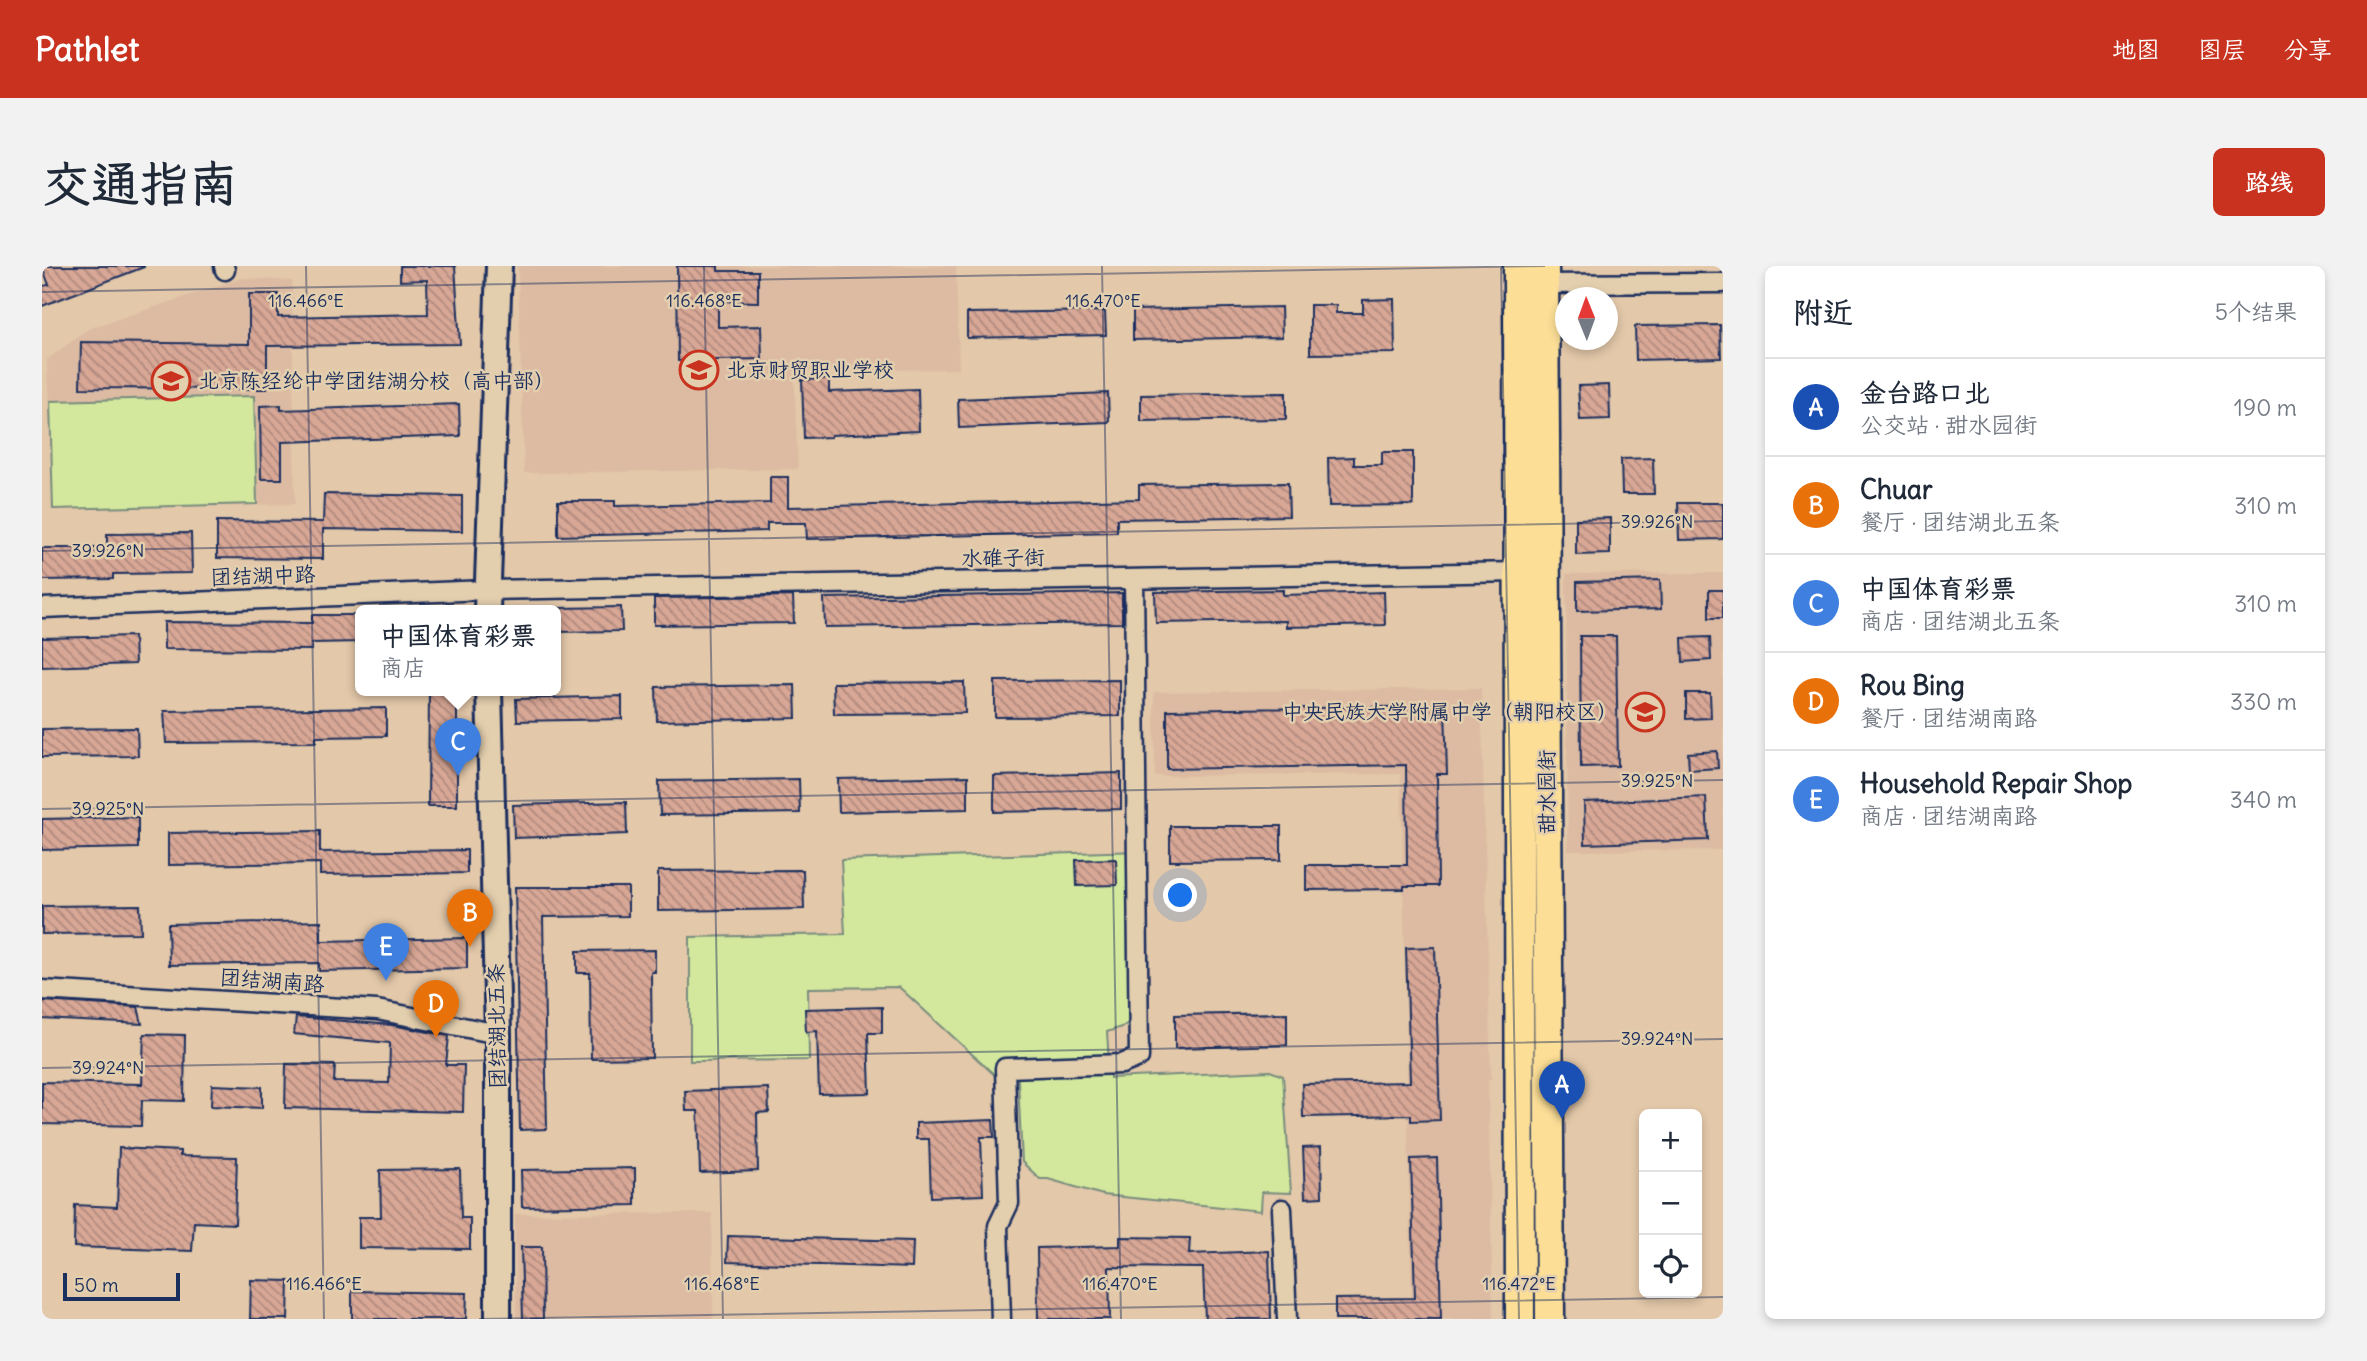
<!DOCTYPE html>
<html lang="zh">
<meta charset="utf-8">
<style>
:root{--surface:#fff;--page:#f2f2f3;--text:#1f2937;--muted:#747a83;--line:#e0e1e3;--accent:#c8321e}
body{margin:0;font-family:Delius,"LXGW WenKai TC",sans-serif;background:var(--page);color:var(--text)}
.controls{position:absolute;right:21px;bottom:21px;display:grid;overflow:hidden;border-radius:10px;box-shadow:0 4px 10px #0003}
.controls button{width:63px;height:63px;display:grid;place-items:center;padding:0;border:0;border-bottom:2px solid var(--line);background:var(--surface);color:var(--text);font:35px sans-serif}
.compass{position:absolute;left:1513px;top:21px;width:63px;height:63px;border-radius:50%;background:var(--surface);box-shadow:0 4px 10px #0003;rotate:359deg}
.scale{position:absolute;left:21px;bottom:18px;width:117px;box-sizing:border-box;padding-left:7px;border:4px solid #1b2f5e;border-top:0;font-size:19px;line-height:24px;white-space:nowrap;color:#1b2f5e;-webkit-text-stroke:5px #e3cead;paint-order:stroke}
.you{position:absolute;left:1139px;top:630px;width:24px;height:24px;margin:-18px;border:5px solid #fff;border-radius:50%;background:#1a73e8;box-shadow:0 0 0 10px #1a73e833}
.badge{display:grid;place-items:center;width:46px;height:46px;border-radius:50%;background:var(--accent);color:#fff;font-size:23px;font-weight:700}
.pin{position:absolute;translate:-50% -58px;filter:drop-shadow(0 2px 4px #0008)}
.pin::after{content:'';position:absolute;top:37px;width:24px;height:21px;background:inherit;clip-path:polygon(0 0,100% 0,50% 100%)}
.popup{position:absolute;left:313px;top:339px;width:206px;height:91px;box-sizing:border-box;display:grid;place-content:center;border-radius:10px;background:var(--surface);filter:drop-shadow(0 2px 5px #0005);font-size:23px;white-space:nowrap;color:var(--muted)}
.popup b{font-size:26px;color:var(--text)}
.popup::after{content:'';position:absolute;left:50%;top:100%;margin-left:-14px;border:14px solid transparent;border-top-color:var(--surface)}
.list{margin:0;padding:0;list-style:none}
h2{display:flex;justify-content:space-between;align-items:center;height:91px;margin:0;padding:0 28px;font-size:30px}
h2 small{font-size:23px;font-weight:400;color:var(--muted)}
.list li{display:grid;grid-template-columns:46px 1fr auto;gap:21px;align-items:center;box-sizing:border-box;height:98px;padding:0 28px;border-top:2px solid var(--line)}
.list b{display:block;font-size:26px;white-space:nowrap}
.list p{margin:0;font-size:23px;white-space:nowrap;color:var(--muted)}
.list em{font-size:23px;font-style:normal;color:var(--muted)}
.icon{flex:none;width:38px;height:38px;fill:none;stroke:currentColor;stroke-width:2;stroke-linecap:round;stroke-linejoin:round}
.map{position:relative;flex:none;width:1681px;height:1053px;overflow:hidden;border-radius:10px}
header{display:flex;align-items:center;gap:42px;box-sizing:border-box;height:98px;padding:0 35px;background:var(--accent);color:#fff}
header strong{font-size:33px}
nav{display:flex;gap:38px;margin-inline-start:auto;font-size:24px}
.intro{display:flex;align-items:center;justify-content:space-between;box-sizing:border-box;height:168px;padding:0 42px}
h1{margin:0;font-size:49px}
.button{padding:18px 32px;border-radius:10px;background:var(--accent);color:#fff;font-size:24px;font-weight:700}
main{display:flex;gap:42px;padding:0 42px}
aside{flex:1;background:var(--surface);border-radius:10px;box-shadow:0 4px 10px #0003}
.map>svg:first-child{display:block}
.built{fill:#dcbba2}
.park{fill:#d4e89d;stroke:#788c7e;stroke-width:2}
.building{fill:url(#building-back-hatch);stroke:#1b2f5e;stroke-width:2}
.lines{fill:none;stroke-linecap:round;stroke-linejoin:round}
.street-casing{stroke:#1b2f5e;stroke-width:23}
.secondary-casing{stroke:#1b2f5e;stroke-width:30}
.primary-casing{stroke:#1b2f5e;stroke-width:33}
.street{stroke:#e3cead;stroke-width:18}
.secondary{stroke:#e3cead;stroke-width:24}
.primary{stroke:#fcde96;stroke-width:28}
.ticks{fill:none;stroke:#1b2f5e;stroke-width:2;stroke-opacity:0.45}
.labels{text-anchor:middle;stroke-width:5;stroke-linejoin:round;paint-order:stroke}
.poi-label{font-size:21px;fill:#1b2f5e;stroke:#e3cead;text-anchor:start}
.street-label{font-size:21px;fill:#1b2f5e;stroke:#e3cead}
.ticks-label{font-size:18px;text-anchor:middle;fill:#1b2f5e;stroke:#e3cead;stroke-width:5;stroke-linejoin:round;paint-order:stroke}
</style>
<header>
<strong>Pathlet</strong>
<nav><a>地图</a><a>图层</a><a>分享</a></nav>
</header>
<div class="intro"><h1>交通指南</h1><a class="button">路线</a></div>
<main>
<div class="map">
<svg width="1681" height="1053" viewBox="0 0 1681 1053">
<defs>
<pattern id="building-back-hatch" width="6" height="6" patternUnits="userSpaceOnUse" patternTransform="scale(1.75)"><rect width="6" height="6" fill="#d8a795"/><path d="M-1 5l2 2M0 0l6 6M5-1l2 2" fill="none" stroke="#ae887d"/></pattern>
</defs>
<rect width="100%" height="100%" fill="#e3c8a9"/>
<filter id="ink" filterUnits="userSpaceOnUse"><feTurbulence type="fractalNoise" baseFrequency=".0143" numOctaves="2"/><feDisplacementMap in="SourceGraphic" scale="14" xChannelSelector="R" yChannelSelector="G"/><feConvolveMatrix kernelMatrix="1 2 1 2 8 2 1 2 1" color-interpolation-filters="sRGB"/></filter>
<g filter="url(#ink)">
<path class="built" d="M476,0H914L917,103L752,105L756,203L482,207Z
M200,12L250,15L253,238L11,243L5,94L46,63Z
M1681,307V584L1526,585L1524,308Z
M1439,422L1449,813L1446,814L1451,1053H1370L1359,508L1113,510L1112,426Z
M670,947L671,1053H474L473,948Z"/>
<path class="park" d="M212,130L215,238L11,243L8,135Z
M1099,585L1103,743L1082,760L1065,766L1068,812L1228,805L1241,810L1249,927L1220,926L1219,945L1061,929L1006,913H998L980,896L976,814L970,806L957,813L857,721L766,722L767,794L648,795V671L803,668L799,594Z"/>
<path class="building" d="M0,0H102V1L0,40V20L7,19Z
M358,0H413L418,78L225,80V123L38,122L39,76L207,78V28H236V51L386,48L385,14L358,15Z
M635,0H676V5H716V36L676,35V61L719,60L720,93L636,95Z
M1352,33L1353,87L1268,88V39H1294V47H1321V34Z
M1239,41L1240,71L1091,74V44Z
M1063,45L1064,69L925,72V47Z
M1678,59L1679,92L1594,94L1593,60Z
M787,113V126L876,123L877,165L789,169V171L762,172L760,114Z
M1567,119L1568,153L1538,154L1536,120Z
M1066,127L1067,156L917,162L916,133Z
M1244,127V153L1099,155V129Z
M417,138L418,170L240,176V213H219L218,140L239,139V144Z
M1340,186H1371V239L1287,240L1286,192L1312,191V199H1340Z
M1611,192L1612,228H1580L1579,193Z
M728,211H746V241L1097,233V219L1246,217L1247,250L1075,253V266L765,273L764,257H725V265L516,270V235H573V240L728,237Z
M282,228L420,230V265L281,263V293L175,292V255L281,256Z
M1636,237H1681V273L1637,274Z
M1568,252V288L1534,289V253Z
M149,267L150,307L71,308V313L0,314V282H65V268Z
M1618,314L1619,343L1535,345V316Z
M1241,324V329L1342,326L1343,359L1244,361V355L1114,357L1113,326Z
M1667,324H1681V352H1667Z
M1080,327V357L783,361L782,332Z
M751,330L752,357L612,359V332Z
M579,341L580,365L514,366V342Z
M270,349H318V376L270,377V384L122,383V356L270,357Z
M92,370L93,398L0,401V372Z
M1538,370H1574L1576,500L1539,501Z
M1668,371L1669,394L1641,396L1640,372Z
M1078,414V450L953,451V415Z
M922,416L923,447L792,448L791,417Z
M753,419L754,452L615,455L614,421Z
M387,424H415V540H386Z
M1644,427H1668L1669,452L1644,453Z
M580,430V453L475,455L474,433Z
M1403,440L1405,508H1395L1396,620H1362V623L1264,624V599H1365L1364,499L1125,503V444Z
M344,442V470L274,471V476L124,477L122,445Z
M95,462L96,490L0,491V463Z
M1675,485L1676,502L1647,504L1646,487Z
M1079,507V543L952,546V510Z
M926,510V543L797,546L796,513Z
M757,513L758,547L618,549L617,515Z
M1664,531L1666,574L1543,578L1542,536Z
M584,536L585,568L472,572L471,539Z
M96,551V582L0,584V553Z
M1128,560H1239V594L1128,595Z
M278,565V586L425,584V607L278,609V597L126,599V567Z
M1074,593L1075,619L1035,620L1034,594Z
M761,604L762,643L616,645V605Z
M473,621H586V650L501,651L505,863L478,864Z
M98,639L99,667L0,668V640Z
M279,655V675L425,672V702L277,705V697L127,699L126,658Z
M1393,681L1398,854L1369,855V849L1261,851L1260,818L1368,816L1364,682Z
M613,684V706H609L610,792L549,793L548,707H535V685Z
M0,735L96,741L100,758L0,753Z
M840,741V767H826L828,827L777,828L775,765L764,766L763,743Z
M1245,747V779L1133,782V749Z
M254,751L350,759L407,770L404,799H422L421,846L243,842L244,798L293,799L292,816L347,817L348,777L252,768Z
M102,768L143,769L142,835L100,834L99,860L0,858V816L100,818Z
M170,819L220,821V842L169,840Z
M726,822L727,846L715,847L716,905L658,907L656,845H644L643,825Z
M951,854L952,871H939L941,929L889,931L887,873H874V857Z
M1279,881L1280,931L1263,932L1261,882Z
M77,882L138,885V890L195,891L193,958L152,956L150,985L32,981L33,939L75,941Z
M1395,892L1399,1053H1293V1033L1373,1032L1369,893Z
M593,902V939L480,941L479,904Z
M418,903L419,952H428V983L317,982V951H339L338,904Z
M686,970L871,975L870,1002L685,996Z
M1078,971L1148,972L1147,988L1227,985L1229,1053H1163L1161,1002L1067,1001L1068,1053H996L995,982L1078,980Z
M479,981H500L501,1053H481Z
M209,1014L247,1015L246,1053H208Z
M310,1025L425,1027L424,1053H310Z"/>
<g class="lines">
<defs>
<path id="street" d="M182,0L183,4
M1494,18L1681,17
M0,342L444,324L1479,306
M0,724L335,744L456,768
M1240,943L1245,1053
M959,1053L956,960L967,937L963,802L1080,798L1097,791L1092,313"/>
<path id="secondary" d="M445,344L457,0
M447,424L456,768V1053"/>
<path id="primary" d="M1476,0L1478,1053
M1502,0L1508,1053"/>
</defs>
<use href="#street" class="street-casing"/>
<use href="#secondary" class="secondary-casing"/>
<use href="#primary" class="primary-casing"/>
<use href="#street" class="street"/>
<use href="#secondary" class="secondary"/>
<use href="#primary" class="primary"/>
</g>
</g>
<path class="ticks" d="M264,0L282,1053M662,0L681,1053M1060,0L1079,1053M1459,0L1477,1053M0,26L1503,0M0,285L1681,255M0,543L1681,514M0,802L1681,773M437,1053L1681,1031"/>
<defs>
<symbol id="school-ring" viewBox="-11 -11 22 22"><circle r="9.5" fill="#e3cead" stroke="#c8321e" stroke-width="1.5"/><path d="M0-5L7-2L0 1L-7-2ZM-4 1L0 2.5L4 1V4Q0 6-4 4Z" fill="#c8321e"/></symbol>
</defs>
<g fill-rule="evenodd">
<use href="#school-ring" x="635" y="82" width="44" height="44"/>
<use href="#school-ring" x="107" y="93" width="44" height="44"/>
<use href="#school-ring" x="1581" y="424" width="44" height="44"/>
</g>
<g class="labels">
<g class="poi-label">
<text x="684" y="111">北京财贸职业学校</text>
<text x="156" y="122">北京陈经纶中学团结湖分校（高中部）</text>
<text x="1576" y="453" text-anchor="end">中央民族大学附属中学（朝阳校区）</text>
</g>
<g class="street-label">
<text transform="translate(961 292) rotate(-1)" y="7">水碓子街</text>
<text transform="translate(221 310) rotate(-2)" y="7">团结湖中路</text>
<text transform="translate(1505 526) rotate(-90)" y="7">甜水园街</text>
<text transform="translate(230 715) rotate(4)" y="7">团结湖南路</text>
<text transform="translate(455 760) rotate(-91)" y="7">团结湖北五条</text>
</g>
</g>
<g class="ticks-label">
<text x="264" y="41">116.466°E</text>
<text x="662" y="41">116.468°E</text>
<text x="1061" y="41">116.470°E</text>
<text x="1615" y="262">39.926°N</text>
<text x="66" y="291">39.926°N</text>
<text x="1615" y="521">39.925°N</text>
<text x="66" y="549">39.925°N</text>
<text x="1615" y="779">39.924°N</text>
<text x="66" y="808">39.924°N</text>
<text x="282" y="1024">116.466°E</text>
<text x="680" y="1024">116.468°E</text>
<text x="1078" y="1024">116.470°E</text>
<text x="1477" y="1024">116.472°E</text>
</g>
</svg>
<div class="controls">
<button>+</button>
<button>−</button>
<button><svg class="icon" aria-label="locate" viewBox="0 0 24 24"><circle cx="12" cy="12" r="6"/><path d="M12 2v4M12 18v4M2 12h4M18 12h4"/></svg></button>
</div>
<svg class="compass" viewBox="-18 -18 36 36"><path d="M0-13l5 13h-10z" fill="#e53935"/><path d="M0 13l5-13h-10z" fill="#747a83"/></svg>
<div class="scale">50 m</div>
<div class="you"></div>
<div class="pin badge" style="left:1520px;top:853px;background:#1a4fb4">A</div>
<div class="pin badge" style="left:428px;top:681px;background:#e8710a">B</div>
<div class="pin badge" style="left:416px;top:510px;background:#3f7fe0">C</div>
<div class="popup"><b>中国体育彩票</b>商店</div>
<div class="pin badge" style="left:394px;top:772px;background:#e8710a">D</div>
<div class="pin badge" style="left:344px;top:715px;background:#3f7fe0">E</div>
</div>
<aside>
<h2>附近<small>5个结果</small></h2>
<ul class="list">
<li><span class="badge" style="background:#1a4fb4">A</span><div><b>金台路口北</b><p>公交站 · 甜水园街</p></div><em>190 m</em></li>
<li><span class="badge" style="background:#e8710a">B</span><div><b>Chuar</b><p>餐厅 · 团结湖北五条</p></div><em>310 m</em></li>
<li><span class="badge" style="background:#3f7fe0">C</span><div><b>中国体育彩票</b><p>商店 · 团结湖北五条</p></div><em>310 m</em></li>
<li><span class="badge" style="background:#e8710a">D</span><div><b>Rou Bing</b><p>餐厅 · 团结湖南路</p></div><em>330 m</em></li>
<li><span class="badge" style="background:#3f7fe0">E</span><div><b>Household Repair Shop</b><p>商店 · 团结湖南路</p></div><em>340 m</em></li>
</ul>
</aside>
</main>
